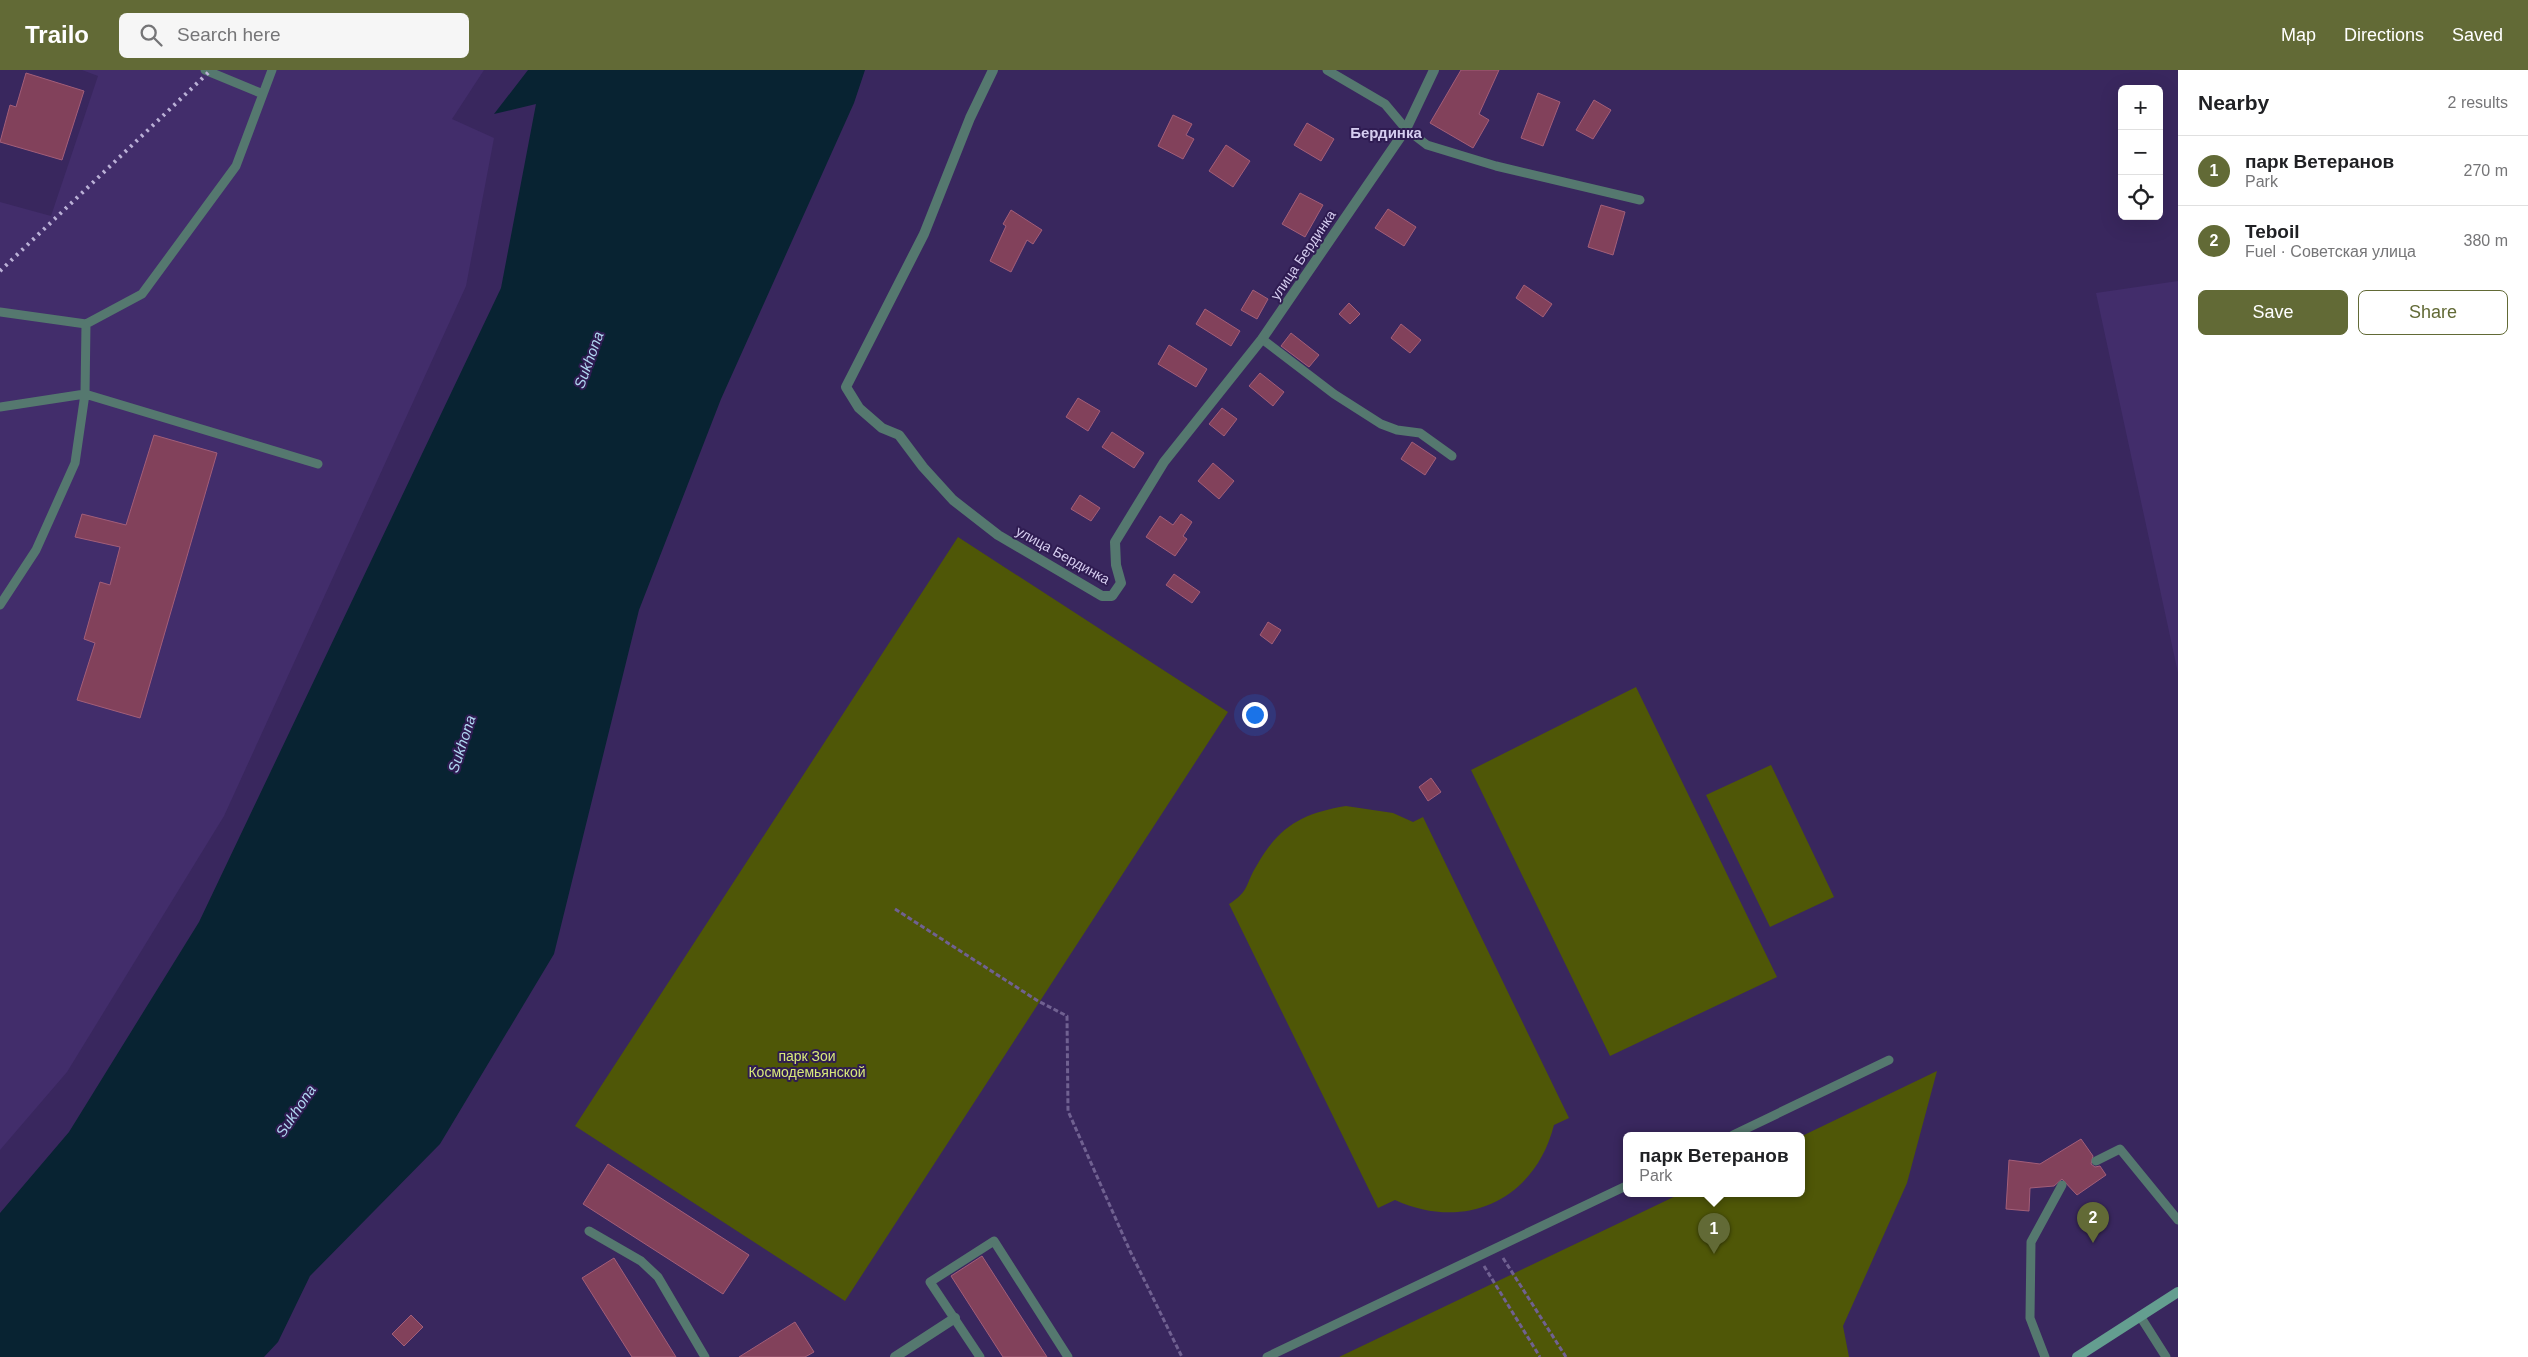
<!DOCTYPE html>
<meta charset="utf-8">
<style>
:root{--surface:#fff;--page:#f6f6f6;--text:#202124;--muted:#757577;--line:#e0e0e0;--accent:#626a36}
body{margin:0;font-family:Arial,sans-serif;background:var(--page);color:var(--text)}
.controls{position:absolute;right:15px;top:15px;display:grid;overflow:hidden;border-radius:8px;box-shadow:0 5px 20px #0002}
.controls button{width:45px;height:45px;display:grid;place-items:center;padding:0;border:0;border-bottom:1px solid var(--line);background:var(--surface);color:var(--text);font:25px sans-serif}
.you{position:absolute;left:1254px;top:644px;width:18px;height:18px;margin:-12px;border:4px solid #fff;border-radius:50%;background:#1a73e8;box-shadow:0 0 0 8px #1a73e833}
.badge{display:grid;place-items:center;width:32px;height:32px;border-radius:50%;background:var(--accent);color:#fff;font-size:16px;font-weight:700}
.pin{position:absolute;translate:-50% -41px;filter:drop-shadow(0 1px 2px #0008)}
.pin::after{content:'';position:absolute;top:26px;width:18px;height:15px;background:inherit;clip-path:polygon(0 0,100% 0,50% 100%)}
.popup{position:absolute;left:1623px;top:1062px;width:182px;height:65px;box-sizing:border-box;display:grid;place-content:center;border-radius:8px;background:var(--surface);filter:drop-shadow(0 1px 4px #0005);font-size:16px;white-space:nowrap;color:var(--muted)}
.popup b{font-size:19px;color:var(--text)}
.popup::after{content:'';position:absolute;left:50%;top:100%;margin-left:-10px;border:10px solid transparent;border-top-color:var(--surface)}
.list{margin:0;padding:0;list-style:none}
h2{display:flex;justify-content:space-between;align-items:center;height:65px;margin:0;padding:0 20px;font-size:21px}
h2 small{font-size:16px;font-weight:400;color:var(--muted)}
.list li{display:grid;grid-template-columns:32px 1fr auto;gap:15px;align-items:center;box-sizing:border-box;height:70px;padding:0 20px;border-top:1px solid var(--line)}
.list b{display:block;font-size:19px;white-space:nowrap}
.list p{margin:0;font-size:16px;white-space:nowrap;color:var(--muted)}
.list em{font-size:16px;font-style:normal;color:var(--muted)}
.actions{display:flex;gap:10px;padding:15px 20px}
.actions a{flex:1;padding:11px 0;border:1px solid var(--accent);border-radius:8px;text-align:center;font-size:18px;color:var(--accent)}
.actions .main{background:var(--accent);color:#fff}
.icon{flex:none;width:28px;height:28px;fill:none;stroke:currentColor;stroke-width:2;stroke-linecap:round;stroke-linejoin:round}
.map{position:relative;flex:none;width:2178px;height:1287px;overflow:hidden}
header{display:flex;align-items:center;gap:30px;box-sizing:border-box;height:70px;padding:0 25px;background:var(--accent);color:#fff}
header strong{font-size:24px}
nav{display:flex;gap:28px;margin-inline-start:auto;font-size:18px}
.search{width:350px;height:45px;background:var(--page);display:flex;align-items:center;gap:12px;box-sizing:border-box;padding:0 18px;border-radius:8px;color:var(--muted);font-size:19px}
main{display:flex}
aside{flex:1;background:var(--surface)}
.map>svg:first-child{display:block}
.built{fill:#422d6b}
.green{fill:#4f5707}
.water{fill:#082332}
.building{fill:#82415b;stroke:#a35e79}
.lines{fill:none;stroke-linecap:round;stroke-linejoin:round}
.path{stroke:#706191;stroke-width:3;stroke-dasharray:5 2.5;stroke-linecap:butt}
.service{stroke:#55786f;stroke-width:9}
.minor{stroke:#55786f;stroke-width:10}
.secondary{stroke:#649e90;stroke-width:10}
.rail{stroke:#bbb1d7;stroke-width:4;stroke-dasharray:2.5 5;stroke-linecap:butt}
.labels{text-anchor:middle;stroke-width:4;stroke-linejoin:round;paint-order:stroke}
.street-label{font-size:14px;fill:#d6cdf0;stroke:#2f1c52}
.park-label{font-size:14px;fill:#d8e97a;stroke:#2f1c52}
.neighbourhood-label{font-size:15px;font-weight:bold;fill:#d6cdf0;stroke:#2f1c52}
.water-label{font-size:15px;font-style:italic;fill:#b0d7f1;stroke:#2f1c52}
</style>
<header>
<strong>Trailo</strong>
<div class="search"><svg class="icon" aria-label="search" viewBox="0 0 24 24"><circle cx="10" cy="10" r="6"/><path d="M15 15l6 6"/></svg>Search here</div>
<nav><a>Map</a><a>Directions</a><a>Saved</a></nav>
</header>
<main>
<div class="map">
<svg width="2178" height="1287" viewBox="0 0 2178 1287">
<rect width="100%" height="100%" fill="#39275e"/>
<path class="built" d="M82,0H484L452,49L494,68L466,216L224,746L67,1002L0,1080V132L51,146L98,6Z
M2178,211V603L2096,223Z"/>
<path class="green" d="M958,467L1228,642L845,1231L575,1056Z
M1636,617L1777,907L1610,986L1471,700Z
M1771,695L1834,827L1770,857L1706,725Z
M1346,736L1393,743L1413,752L1423,747L1569,1048L1554,1055C1535,1130 1465,1162 1395,1130L1378,1138L1229,834C1250,821 1245,814 1257,795C1279,756 1303,743 1346,736Z
M1937,1001L1907,1113L1843,1256L1849,1287H1339L1682,1123H1802V1066Z"/>
<path class="water" d="M528,0H865L854,33L721,329L639,540L554,884L440,1074L310,1206L278,1272L264,1287H0V1143L69,1062L199,852L501,218L536,34L494,44Z"/>
<path class="building" d="M1461,0H1499L1479,44L1489,50L1473,78L1430,53Z
M26,3L84,21L62,90L0,72L10,35L16,37Z
M1538,23L1560,32L1543,76L1521,68Z
M1594,30L1611,40L1593,69L1576,60Z
M1173,45L1192,54L1186,65L1194,69L1183,89L1158,76Z
M1307,53L1334,69L1321,91L1294,75Z
M1226,75L1250,91L1233,117L1209,101Z
M1300,123L1323,135L1305,167L1282,154Z
M1601,135L1625,142L1613,185L1588,177Z
M1388,139L1416,157L1404,176L1375,158Z
M1011,140L1042,160L1033,174L1027,170L1011,202L990,191L1006,156L1003,154Z
M1524,215L1552,234L1543,247L1516,228Z
M1253,220L1268,229L1257,249L1241,240Z
M1349,233L1360,244L1350,254L1339,244Z
M1205,239L1240,261L1231,276L1196,254Z
M1401,254L1421,270L1410,283L1391,268Z
M1291,263L1319,285L1309,297L1281,276Z
M1169,275L1207,299L1196,317L1158,294Z
M1260,303L1284,322L1273,336L1249,316Z
M1078,328L1100,341L1088,361L1066,347Z
M1222,338L1237,349L1224,366L1209,354Z
M1112,362L1144,383L1134,398L1102,377Z
M154,365L217,383L140,648L77,630L95,573L84,569L100,512L110,515L120,477L75,467L82,444L126,455Z
M1412,372L1436,388L1425,405L1401,389Z
M1213,393L1234,411L1219,429L1198,411Z
M1080,425L1100,438L1091,451L1071,439Z
M1181,444L1192,452L1183,466L1187,469L1175,486L1146,467L1160,446L1173,455Z
M1174,504L1200,522L1192,533L1166,515Z
M1268,552L1281,560L1272,574L1260,565Z
M1431,708L1441,722L1428,731L1419,717Z
M2081,1069L2093,1086L2091,1094L2095,1097L2100,1096L2106,1105L2077,1125L2062,1109L2054,1116L2030,1118L2029,1141L2006,1139L2009,1090L2040,1094Z
M608,1094L749,1185L723,1224L583,1134Z
M982,1186L1047,1287H1003L951,1206Z
M614,1188L676,1287H632L582,1208Z
M411,1245L423,1257L404,1276L392,1264Z
M795,1252L814,1282L805,1287H739Z"/>
<g class="lines">
<path class="path" d="M895,839L1038,931L1067,946L1068,1041L1130,1181L1182,1287
M1503,1188L1566,1287
M1484,1196L1540,1287"/>
<path class="service" d="M205,0L263,24
M1327,0L1385,34L1406,59L1427,75L1496,96L1640,130
M0,242L86,254L142,224L236,96L272,0
M1262,269L1334,324L1381,354L1397,360L1420,363L1452,386
M0,337L85,324L318,394
M0,535L36,480L75,393L85,324L86,254
M1733,1065L1889,990
M2096,1091L2120,1079L2178,1150
M589,1161L641,1191L658,1207L705,1287
M2140,1246L2166,1287
M980,1287L930,1212L994,1171L1068,1287
M1267,1287L1626,1116
M2045,1287L2030,1248L2031,1172L2062,1115"/>
<path class="minor" d="M993,0L970,48L924,164L846,317L859,338L882,358L899,365L923,397L953,430L998,465L1102,526H1112L1121,513L1116,495L1115,472L1164,392L1262,269L1406,59L1434,0
M895,1287L955,1248"/>
<path class="secondary" d="M2077,1287L2178,1222"/>
<path class="rail" d="M0,201L211,0"/>
</g>
<g class="labels">
<g class="street-label">
<text transform="translate(1303 185) rotate(-56)" y="5">улица Бердинка</text>
<text transform="translate(1063 485) rotate(29)" y="5">улица Бердинка</text>
</g>
<g class="park-label">
<text x="807" y="991">парк Зои<tspan x="807" dy="16">Космодемьянской</tspan></text>
</g>
<g class="neighbourhood-label">
<text x="1386" y="68">Бердинка</text>
</g>
<g class="water-label">
<text transform="translate(589 290) rotate(-70)" y="5">Sukhona</text>
<text transform="translate(462 674) rotate(-72)" y="5">Sukhona</text>
<text transform="translate(296 1041) rotate(-56)" y="5">Sukhona</text>
</g>
</g>
</svg>
<div class="controls">
<button>+</button>
<button>−</button>
<button><svg class="icon" aria-label="locate" viewBox="0 0 24 24"><circle cx="12" cy="12" r="6"/><path d="M12 2v4M12 18v4M2 12h4M18 12h4"/></svg></button>
</div>
<div class="you"></div>
<div class="pin badge" style="left:1714px;top:1184px">1</div>
<div class="popup"><b>парк Ветеранов</b>Park</div>
<div class="pin badge" style="left:2093px;top:1173px">2</div>
</div>
<aside>
<h2>Nearby<small>2 results</small></h2>
<ul class="list">
<li><span class="badge">1</span><div><b>парк Ветеранов</b><p>Park</p></div><em>270 m</em></li>
<li><span class="badge">2</span><div><b>Teboil</b><p>Fuel · Советская улица</p></div><em>380 m</em></li>
</ul>
<div class="actions"><a class="main">Save</a><a>Share</a></div>
</aside>
</main>
